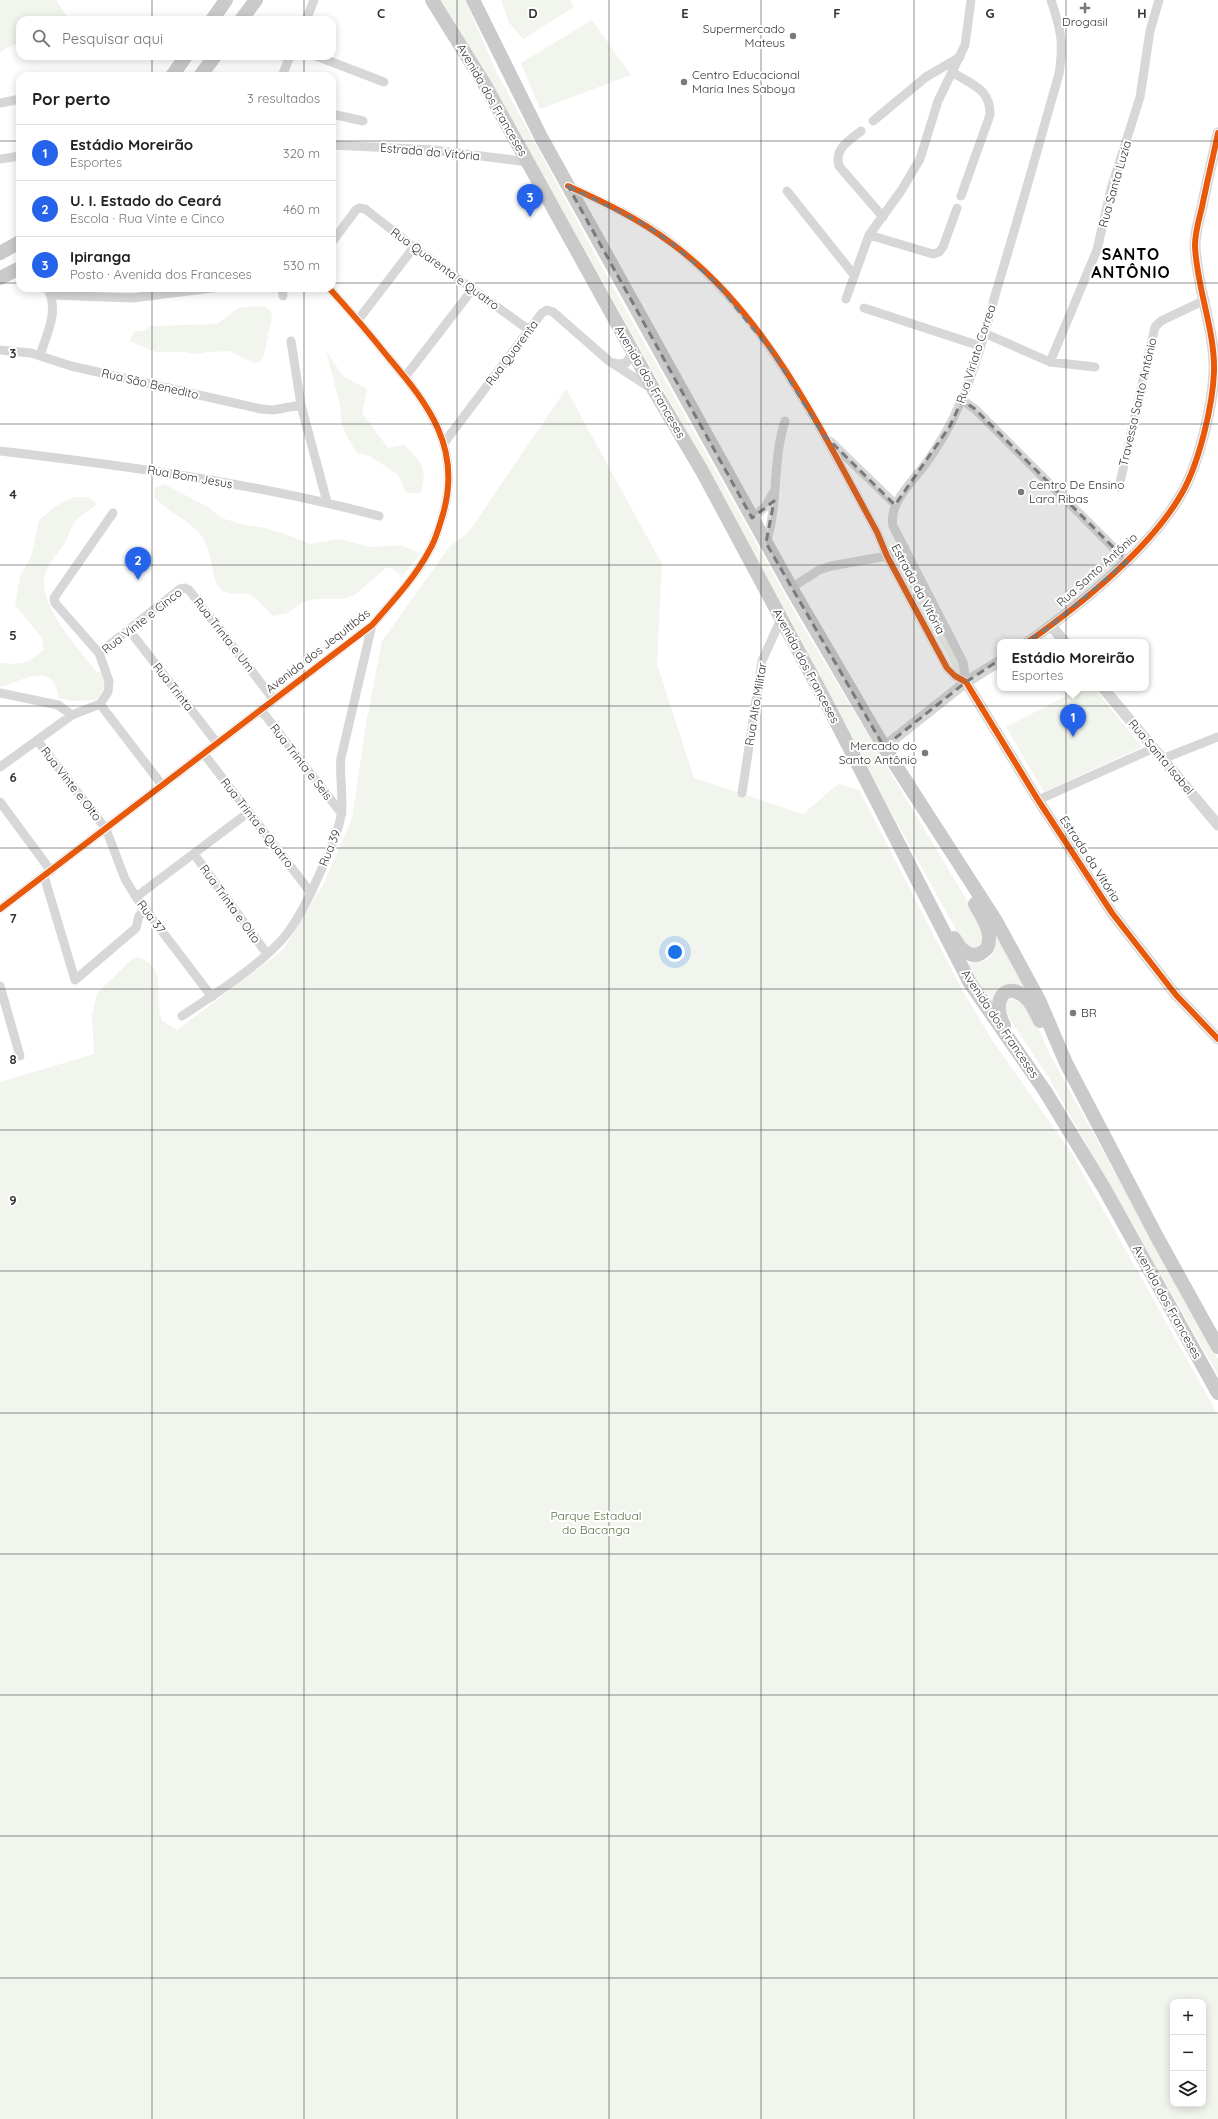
<!DOCTYPE html>
<html lang="pt">
<meta charset="utf-8">
<style>
:root{--surface:#fff;--page:#f2f2f2;--text:#202124;--muted:#757577;--line:#e0e0e0;--accent:#2563eb}
body{margin:0;font-family:Quicksand,sans-serif;background:var(--page);color:var(--text)}
.controls{position:absolute;right:12px;bottom:12px;display:grid;overflow:hidden;border-radius:8px;box-shadow:0 2px 10px #0003}
.controls button{width:36px;height:36px;display:grid;place-items:center;padding:0;border:0;border-bottom:1px solid var(--line);background:var(--surface);color:var(--text);font:20px sans-serif}
.you{position:absolute;left:675px;top:952px;width:14px;height:14px;margin:-10px;border:3px solid #fff;border-radius:50%;background:#1a73e8;box-shadow:0 0 0 6px #1a73e833}
.badge{display:grid;place-items:center;width:26px;height:26px;border-radius:50%;background:var(--accent);color:#fff;font-size:13px;font-weight:700}
.pin{position:absolute;translate:-50% -33px;filter:drop-shadow(0 1px 2px #0008)}
.pin::after{content:'';position:absolute;top:21px;width:14px;height:12px;background:inherit;clip-path:polygon(0 0,100% 0,50% 100%)}
.popup{position:absolute;left:997px;top:639px;width:152px;height:52px;box-sizing:border-box;display:grid;place-content:center;border-radius:8px;background:var(--surface);filter:drop-shadow(0 1px 3px #0005);font-size:13px;white-space:nowrap;color:var(--muted)}
.popup b{font-size:15px;color:var(--text)}
.popup::after{content:'';position:absolute;left:50%;top:100%;margin-left:-8px;border:8px solid transparent;border-top-color:var(--surface)}
.list{margin:0;padding:0;list-style:none}
h2{display:flex;justify-content:space-between;align-items:center;height:52px;margin:0;padding:0 16px;font-size:17px}
h2 small{font-size:13px;font-weight:400;color:var(--muted)}
.list li{display:grid;grid-template-columns:26px 1fr auto;gap:12px;align-items:center;box-sizing:border-box;height:56px;padding:0 16px;border-top:1px solid var(--line)}
.list b{display:block;font-size:15px;white-space:nowrap}
.list p{margin:0;font-size:13px;white-space:nowrap;color:var(--muted)}
.list em{font-size:13px;font-style:normal;color:var(--muted)}
.icon{flex:none;width:22px;height:22px;fill:none;stroke:currentColor;stroke-width:2;stroke-linecap:round;stroke-linejoin:round}
.map{position:relative;flex:none;width:1218px;height:2119px;overflow:hidden}
.search{position:absolute;background:var(--surface);box-shadow:0 2px 10px #0003;left:16px;top:16px;width:320px;height:44px;display:flex;align-items:center;gap:10px;box-sizing:border-box;padding:0 14px;border-radius:12px;color:var(--muted);font-size:15px}
.panel{position:absolute;background:var(--surface);box-shadow:0 2px 10px #0003;left:16px;top:72px;width:320px;height:220px;border-radius:12px}
.map>svg:first-child{display:block}
.green{fill:#f1f5ed;fill-rule:evenodd}
.lines{fill:none;stroke-linecap:round;stroke-linejoin:round}
.minor{stroke:#d7d7d7;stroke-width:9}
.tertiary{stroke:#d7d7d7;stroke-width:11}
.primary{stroke:#cacaca;stroke-width:14}
.cycleway-casing{stroke:#fff;stroke-width:8}
.cycleway{stroke:#e8590c;stroke-width:6}
.marked{fill:#7a7a7a;fill-opacity:0.2;stroke:#7a7a7a;stroke-width:3;stroke-dasharray:8 5;stroke-linejoin:round}
.grid{fill:none;stroke:#333;stroke-width:1;stroke-opacity:0.55}
.poi-dot{fill:#7a7a7a;stroke:#fff;stroke-width:1.5}
.labels{text-anchor:middle;stroke-width:4;stroke-linejoin:round;paint-order:stroke}
.poi-label{font-size:12px;fill:#333;stroke:#fff;text-anchor:start}
.street-label{font-size:12px;fill:#333;stroke:#fff}
.park-label{font-size:12px;fill:#56703f;stroke:#fff}
.district-label{font-size:16px;font-weight:bold;letter-spacing:1px;fill:#000;stroke:#fff}
.grid-label{font-size:13px;text-anchor:middle;font-weight:bold;fill:#333;stroke:#fff;stroke-width:4;stroke-linejoin:round;paint-order:stroke}
</style>
<div class="map">
<svg width="1218" height="2119" viewBox="0 0 1218 2119">
<rect width="100%" height="100%" fill="#fff"/>
<path class="green" d="M0,0H56L69,20H20V43L6,48L0,53Z
M438,0H465L497,73L604,271L801,623L965,897C972,911 992,935 977,948H969L960,937L863,761L801,639L718,487L550,188Z
M501,0H570L574,7L523,39L509,23Z
M592,20L631,75L540,109L521,63Z
M257,306L266,307L271,312L272,317L264,355L260,362L254,363L230,351L208,352L196,354L184,352H156L129,341L135,331H144L151,326L217,324L238,308Z
M326,351L344,377L367,389L362,413L388,448L405,445C421,462 428,468 421,493H406L398,475L370,456L357,453L347,437L341,420L340,405Z
M566,389L662,564L657,664L694,778L803,814L838,784L859,790L960,986L990,1037L1072,1154L1218,1415V2119H0V1082L94,1054L92,1016L97,993L130,961L138,957C164,967 157,983 159,1005C159,1011 161,1016 162,1021L177,1030L283,950L323,885L352,818L365,729L382,641L450,546L468,533ZM1173,2002H1203V2104H1173Z
M164,484L210,508L221,518L245,525L265,528L288,535L310,544L339,539L370,547L402,545L420,554L402,577L392,568H386L355,595L342,599H316L303,602L288,613L273,616C266,610 258,598 251,595C240,590 231,598 222,590C210,580 213,552 203,538C190,519 168,513 154,497L155,488Z
M74,497H89L97,504C90,510 78,516 73,524C69,531 68,540 63,546C57,555 49,562 46,572C34,602 79,649 97,672H103C106,684 104,692 95,700L73,701L59,698C53,658 22,682 0,687V663C22,665 27,664 44,649L42,638L15,605L20,576L31,557L39,520L56,506Z
M903,555L964,671L958,675L895,560Z
M1082,688H1094L1142,747L1044,792L1006,727Z
M997,935L1029,991L1003,987L995,995L991,1007L966,963C990,962 994,960 997,935Z
M1013,998C1030,1000 1043,1040 1050,1055L1218,1359V1375L1050,1080L1006,1013C1003,1006 1005,1001 1013,998Z"/>
<g class="lines">
<path class="minor" d="M306,20L314,0
M316,56L384,82
M952,72C972,85 991,89 990,115L961,196
M282,76L290,56
M0,103L20,99
M332,114L363,121
M873,121L926,77L960,57
M861,131C849,141 834,148 839,166L883,217
M332,145L434,150L529,162
M0,159L20,156
M569,186C605,203 640,219 672,243C768,317 820,429 877,532L887,556L947,668L955,676L966,682
M787,191L854,275
M869,235L933,254L939,252L943,247L957,208
M332,242L356,210L359,208L365,209L414,247L529,330
M282,288L283,296
M52,295L132,298L213,288
M846,299L869,235L901,191L920,159L938,101L965,45L971,0
M864,308L980,346
M358,320L414,247
M984,333L1050,362L1095,367
M291,341L301,405L327,502
M0,350L31,353L71,366L261,409L273,410L301,405
M40,355C47,334 60,309 47,288
M1050,362L1097,250L1111,189L1140,97L1150,31L1159,0
M613,363L619,364L626,363L633,352
M405,377L472,290
M962,400L975,409L1127,561
M830,441L896,505
M444,443L529,330L542,313L547,310L553,312L609,361L652,389
M0,451C127,466 254,483 379,516
M1119,487L1155,327L1161,321L1205,300
M752,518L765,507L773,493
M766,543C779,504 772,460 785,421
M791,588L819,570L831,566L887,556L905,548
M129,630L217,743
M99,653L180,589L185,588L189,590L274,700
M966,682L963,662L893,526C888,501 916,479 929,459C939,444 949,429 956,412C974,375 985,332 996,292C1018,220 1038,147 1059,74C1064,42 1061,30 1051,0
M0,693L58,705L72,715
M100,704L162,785
M261,710L342,814
M37,740L106,829L125,879L136,897L212,997
M204,754L311,893
M1162,759L1218,737
M0,767L72,715L100,704L108,692L109,681L99,653L55,603L54,598L113,513
M742,793L762,661L781,619
M1038,800L1154,748
M0,802L51,871
M194,854L267,954
M44,876L75,980L136,928L139,916L145,909
M136,897L249,812
M0,909L372,625C392,602 414,579 429,551C436,540 439,527 443,514C462,448 429,405 388,357C369,333 349,310 329,288
M0,986L20,1056
M182,1016C214,995 262,964 285,936C302,915 313,888 324,864C330,848 339,832 341,815C344,796 339,777 341,758L372,625"/>
<path class="tertiary" d="M1051,626L1065,642
M1028,642C1080,605 1150,549 1182,493C1199,463 1213,405 1214,371C1215,329 1196,286 1195,245C1195,233 1199,219 1202,207C1207,182 1213,157 1218,133
M966,682L1038,800L1112,913L1176,995L1218,1039
M1103,688L1218,825
M884,747L966,682L1000,661"/>
<path class="primary" d="M432,0L485,85L654,390L702,471L826,702L970,983L1045,1091L1104,1188L1218,1393
M473,0L542,139L794,593L884,747L996,921L1039,1000L1066,1063L1157,1237L1218,1347
M212,20L226,0
M241,20L256,0
M172,76L186,56
M200,76L215,56
M0,253L20,242
M0,278L20,268
M954,938C961,951 974,963 987,948C994,933 982,917 975,904
M1004,1025C991,1004 1004,979 1025,997C1032,1003 1036,1013 1040,1021"/>
<defs>
<path id="cycleway" d="M568,186C604,202 639,219 671,243C766,312 822,432 877,532L887,556L947,668L955,676L966,682L1038,800L1112,913L1176,995L1218,1039
M1028,642C1080,605 1150,549 1182,493C1199,463 1213,405 1214,371C1215,329 1196,286 1195,245C1195,233 1199,219 1202,207C1207,182 1213,157 1218,133
M0,909L372,625C392,602 414,579 429,551C436,540 439,527 443,514C462,448 429,405 388,357C369,333 349,310 329,288"/>
</defs>
<use href="#cycleway" class="cycleway-casing"/>
<use href="#cycleway" class="cycleway"/>
</g>
<path class="marked" d="M568,186L642,223L672,243L717,284L773,353L822,433L895,505L950,426L962,400L975,409L1127,561L1051,626L966,682L884,747L766,543L774,501L752,518Z"/>
<path class="grid" d="M152,0V20M304,0V20M457,0V2119M609,0V2119M761,0V2119M914,0V2119M1066,0V2119M152,56V76M304,56V76M0,141H20M332,141H1218M0,283H20M332,283H1218M152,288V2119M304,288V2119M0,424H1218M0,565H1218M0,706H1218M0,848H1218M0,989H1218M0,1130H1218M0,1271H1218M0,1413H1218M0,1554H1218M0,1695H1218M0,1836H1218M0,1978H1218"/>
<g class="poi-dot">
<path d="M1083 2h4v4h4v4h-4v4h-4v-4h-4v-4h4z"/>
<circle cx="793" cy="36" r="4"/>
<circle cx="684" cy="82" r="4"/>
<circle cx="1021" cy="492" r="4"/>
<circle cx="925" cy="753" r="4"/>
<circle cx="1073" cy="1013" r="4"/>
</g>
<g class="labels">
<g class="poi-label">
<text x="1085" y="26" text-anchor="middle">Drogasil</text>
<text x="785" y="33" text-anchor="end">Supermercado<tspan x="785" dy="14">Mateus</tspan></text>
<text x="692" y="79">Centro Educacional<tspan x="692" dy="14">Maria Ines Saboya</tspan></text>
<text x="1029" y="489">Centro De Ensino<tspan x="1029" dy="14">Lara Ribas</tspan></text>
<text x="917" y="750" text-anchor="end">Mercado do<tspan x="917" dy="14">Santo Antônio</tspan></text>
<text x="1081" y="1017">BR</text>
</g>
<g class="street-label">
<text transform="translate(492 100) rotate(60)" y="4">Avenida dos Franceses</text>
<text transform="translate(430 152) rotate(5)" y="4">Estrada da Vitória</text>
<text transform="translate(1115 184) rotate(-74)" y="4">Rua Santa Luzia</text>
<text transform="translate(445 269) rotate(36)" y="4">Rua Quarenta e Quatro</text>
<text transform="translate(512 353) rotate(-53)" y="4">Rua Quarenta</text>
<text transform="translate(976 354) rotate(-72)" y="4">Rua Viriato Correa</text>
<text transform="translate(650 382) rotate(60)" y="4">Avenida dos Franceses</text>
<text transform="translate(150 384) rotate(13)" y="4">Rua São Benedito</text>
<text transform="translate(1138 402) rotate(-77)" y="4">Travessa Santo Antônio</text>
<text transform="translate(190 477) rotate(10)" y="4">Rua Bom Jesus</text>
<text transform="translate(1097 570) rotate(-42)" y="4">Rua Santo Antônio</text>
<text transform="translate(918 589) rotate(62)" y="4">Estrada da Vitória</text>
<text transform="translate(142 621) rotate(-38)" y="4">Rua Vinte e Cinco</text>
<text transform="translate(224 635) rotate(52)" y="4">Rua Trinta e Um</text>
<text transform="translate(318 651) rotate(-38)" y="4">Avenida dos Jequitibás</text>
<text transform="translate(806 666) rotate(62)" y="4">Avenida dos Franceses</text>
<text transform="translate(173 687) rotate(52)" y="4">Rua Trinta</text>
<text transform="translate(756 704) rotate(-81)" y="4">Rua Alto Militar</text>
<text transform="translate(1161 757) rotate(50)" y="4">Rua Santa Isabel</text>
<text transform="translate(301 762) rotate(52)" y="4">Rua Trinta e Seis</text>
<text transform="translate(71 784) rotate(52)" y="4">Rua Vinte e Oito</text>
<text transform="translate(257 823) rotate(52)" y="4">Rua Trinta e Quatro</text>
<text transform="translate(330 848) rotate(-68)" y="4">Rua 39</text>
<text transform="translate(1090 859) rotate(57)" y="4">Estrada da Vitória</text>
<text transform="translate(230 904) rotate(54)" y="4">Rua Trinta e Oito</text>
<text transform="translate(151 917) rotate(53)" y="4">Rua 37</text>
<text transform="translate(1000 1024) rotate(56)" y="4">Avenida dos Franceses</text>
<text transform="translate(1167 1302) rotate(61)" y="4">Avenida dos Franceses</text>
</g>
<g class="park-label">
<text x="596" y="1520">Parque Estadual<tspan x="596" dy="14">do Bacanga</tspan></text>
</g>
<g class="district-label">
<text x="1131" y="260">SANTO<tspan x="1131" dy="18">ANTÔNIO</tspan></text>
</g>
</g>
<g class="grid-label">
<text x="381" y="18">C</text>
<text x="533" y="18">D</text>
<text x="685" y="18">E</text>
<text x="837" y="18">F</text>
<text x="990" y="18">G</text>
<text x="1142" y="18">H</text>
<text x="13" y="358">3</text>
<text x="13" y="499">4</text>
<text x="13" y="640">5</text>
<text x="13" y="782">6</text>
<text x="13" y="923">7</text>
<text x="13" y="1064">8</text>
<text x="13" y="1205">9</text>
</g>
</svg>
<div class="controls">
<button>+</button>
<button>−</button>
<button><svg class="icon" aria-label="layers" viewBox="0 0 24 24"><path d="M12 4l9 5-9 5-9-5zM3 14l9 5 9-5"/></svg></button>
</div>
<div class="you"></div>
<div class="pin badge" style="left:1073px;top:737px">1</div>
<div class="popup"><b>Estádio Moreirão</b>Esportes</div>
<div class="pin badge" style="left:138px;top:580px">2</div>
<div class="pin badge" style="left:530px;top:217px">3</div>
<div class="search"><svg class="icon" aria-label="search" viewBox="0 0 24 24"><circle cx="10" cy="10" r="6"/><path d="M15 15l6 6"/></svg>Pesquisar aqui</div>
<section class="panel">
<h2>Por perto<small>3 resultados</small></h2>
<ul class="list">
<li><span class="badge">1</span><div><b>Estádio Moreirão</b><p>Esportes</p></div><em>320 m</em></li>
<li><span class="badge">2</span><div><b>U. I. Estado do Ceará</b><p>Escola · Rua Vinte e Cinco</p></div><em>460 m</em></li>
<li><span class="badge">3</span><div><b>Ipiranga</b><p>Posto · Avenida dos Franceses</p></div><em>530 m</em></li>
</ul>
</section>
</div>
